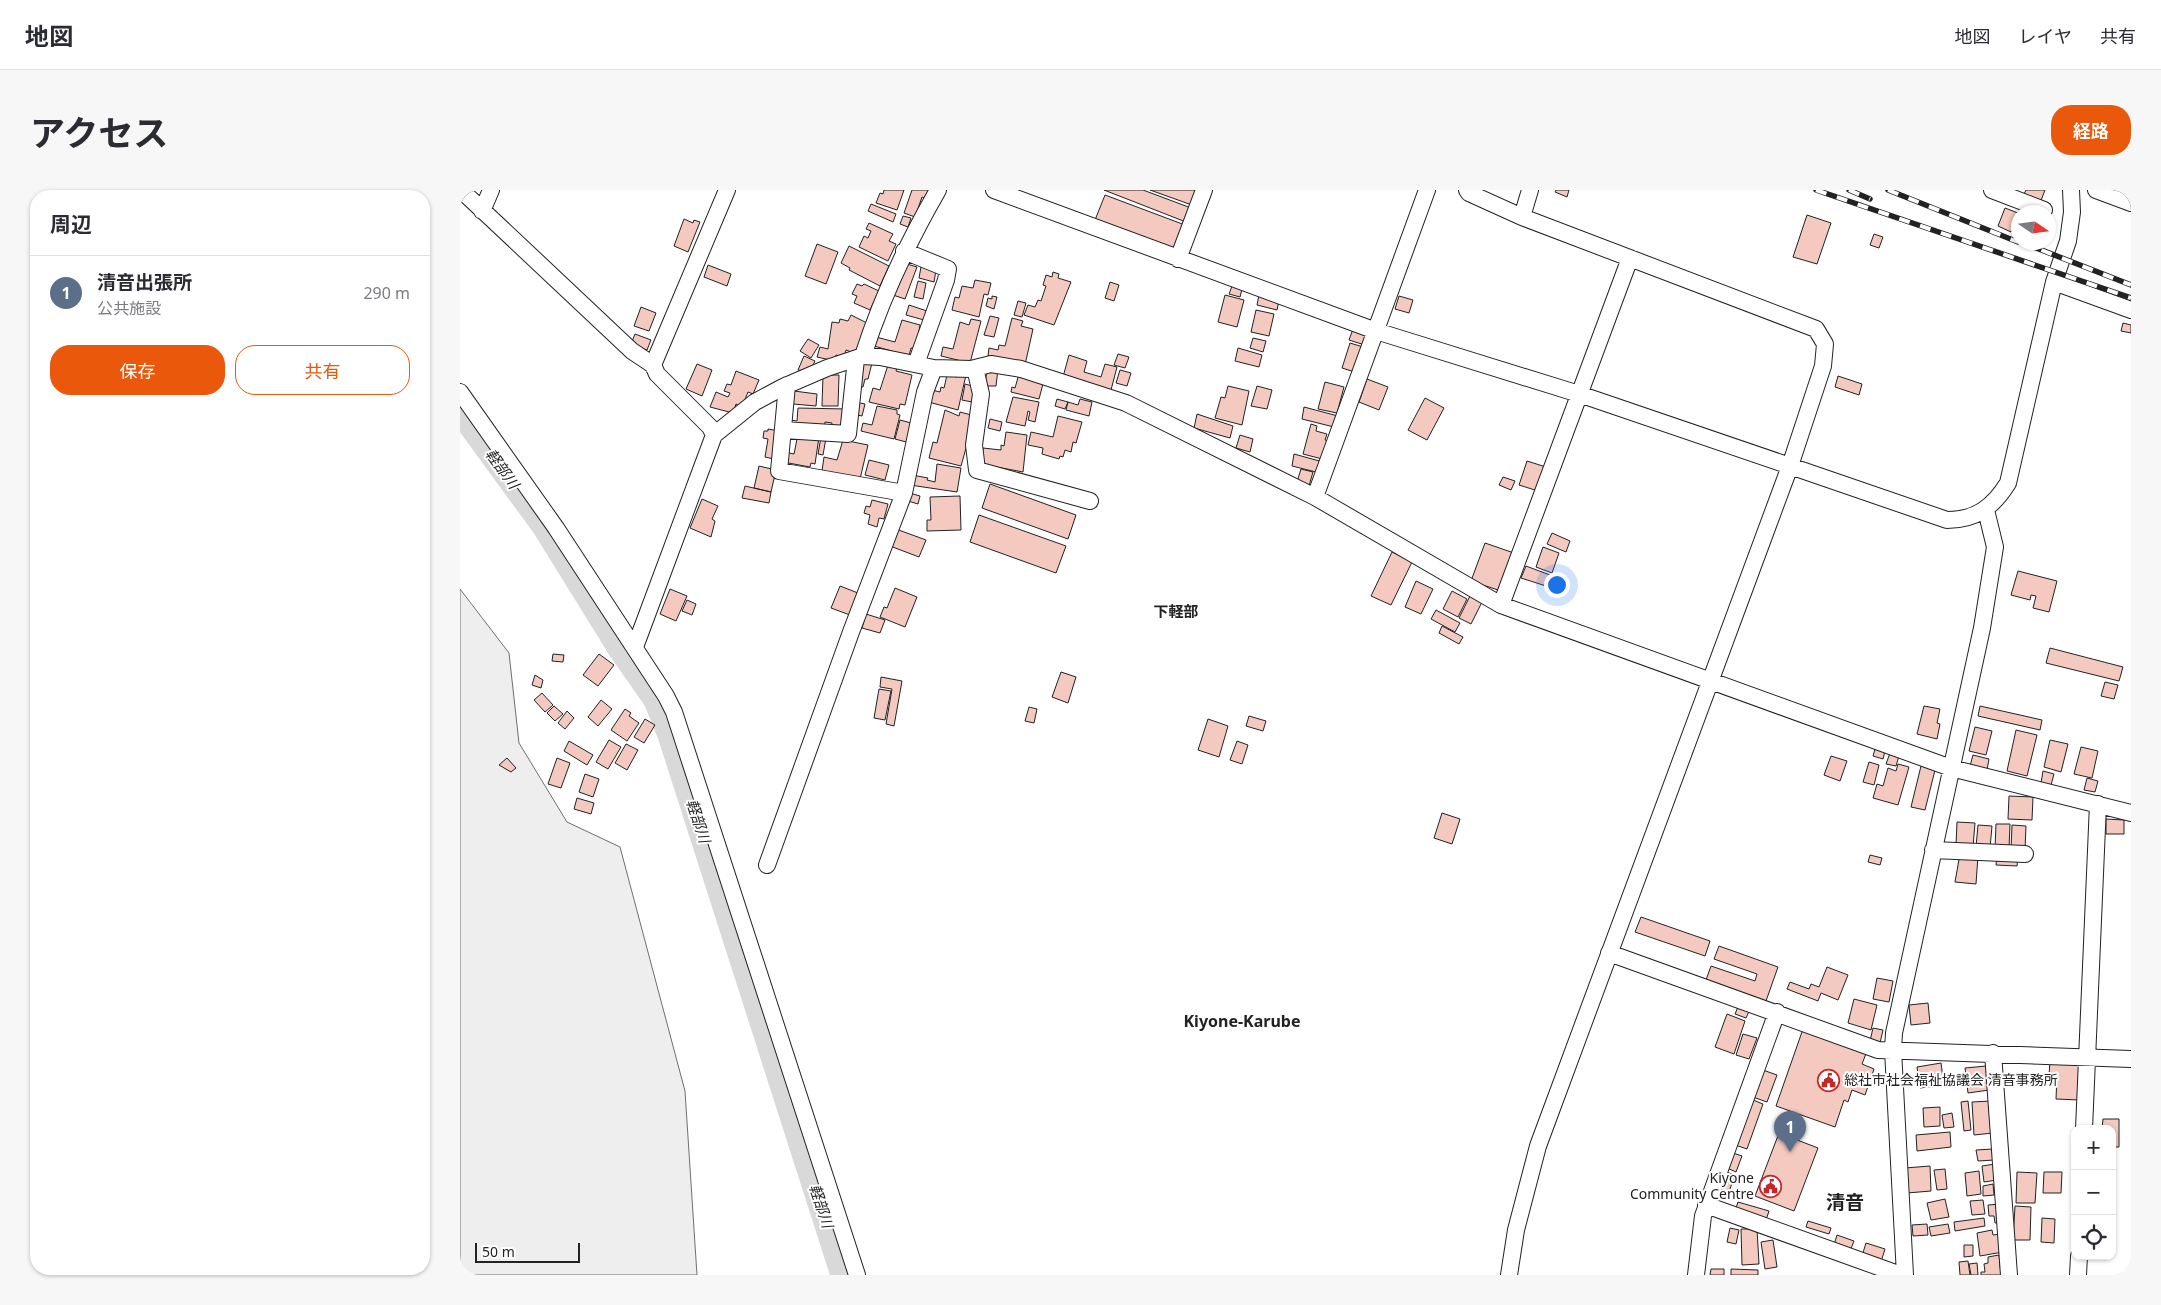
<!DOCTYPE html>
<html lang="ja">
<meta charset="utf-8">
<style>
:root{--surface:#fff;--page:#f7f7f7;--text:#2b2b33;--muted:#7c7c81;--line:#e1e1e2;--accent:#ea580c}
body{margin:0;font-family:"Noto Sans","Noto Sans JP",sans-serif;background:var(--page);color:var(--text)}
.controls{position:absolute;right:15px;bottom:15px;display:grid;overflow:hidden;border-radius:10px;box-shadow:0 1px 4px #0004}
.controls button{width:45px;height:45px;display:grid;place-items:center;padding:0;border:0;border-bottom:1px solid var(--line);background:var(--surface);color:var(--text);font:25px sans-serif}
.compass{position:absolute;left:1551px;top:15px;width:45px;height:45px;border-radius:50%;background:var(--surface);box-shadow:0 1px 4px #0004;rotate:103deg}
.scale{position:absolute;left:15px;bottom:12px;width:105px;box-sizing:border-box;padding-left:5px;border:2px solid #222;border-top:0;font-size:14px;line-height:18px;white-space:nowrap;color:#222;-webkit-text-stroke:4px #fff;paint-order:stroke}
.you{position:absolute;left:1096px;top:394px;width:18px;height:18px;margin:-12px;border:4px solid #fff;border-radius:50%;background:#1a73e8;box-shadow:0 0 0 8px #1a73e833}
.badge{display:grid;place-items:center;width:32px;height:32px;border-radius:50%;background:var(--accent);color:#fff;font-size:16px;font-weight:700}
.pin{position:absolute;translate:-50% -41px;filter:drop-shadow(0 1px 2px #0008)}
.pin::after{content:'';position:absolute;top:26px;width:18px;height:15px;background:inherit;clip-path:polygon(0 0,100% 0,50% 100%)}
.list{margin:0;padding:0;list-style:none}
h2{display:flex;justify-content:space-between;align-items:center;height:65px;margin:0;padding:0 20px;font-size:21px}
h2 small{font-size:16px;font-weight:400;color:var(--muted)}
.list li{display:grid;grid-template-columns:32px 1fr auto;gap:15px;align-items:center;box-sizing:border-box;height:75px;padding:0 20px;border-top:1px solid var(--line)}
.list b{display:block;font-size:19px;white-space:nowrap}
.list p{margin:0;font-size:16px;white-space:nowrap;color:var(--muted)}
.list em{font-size:16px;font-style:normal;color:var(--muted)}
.actions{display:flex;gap:10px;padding:15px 20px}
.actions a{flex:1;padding:11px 0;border:1px solid var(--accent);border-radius:20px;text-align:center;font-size:18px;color:var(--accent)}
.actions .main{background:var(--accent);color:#fff}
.icon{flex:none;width:28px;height:28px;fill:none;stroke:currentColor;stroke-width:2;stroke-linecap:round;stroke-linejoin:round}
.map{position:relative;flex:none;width:1671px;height:1085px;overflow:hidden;border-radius:20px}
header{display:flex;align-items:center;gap:30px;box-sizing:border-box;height:70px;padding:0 25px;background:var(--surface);border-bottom:1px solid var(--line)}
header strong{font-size:24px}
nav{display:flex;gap:28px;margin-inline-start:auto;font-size:18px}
.intro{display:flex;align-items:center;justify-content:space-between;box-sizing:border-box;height:120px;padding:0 30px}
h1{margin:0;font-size:35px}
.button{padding:12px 22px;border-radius:20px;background:var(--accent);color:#fff;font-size:18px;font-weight:700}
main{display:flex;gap:30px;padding:0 30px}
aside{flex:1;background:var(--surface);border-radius:20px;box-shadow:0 1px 4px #0004}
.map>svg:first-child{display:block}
.green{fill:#eee;stroke:#6f6f6f}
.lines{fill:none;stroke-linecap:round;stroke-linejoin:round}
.river{stroke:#d9d9d9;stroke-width:25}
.building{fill:#f3c9c0;stroke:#222}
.minor-casing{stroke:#222;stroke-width:18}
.minor{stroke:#fff;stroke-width:16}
.rail-casing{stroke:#222;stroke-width:5.5}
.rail{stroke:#fff;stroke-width:4;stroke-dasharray:11;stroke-linecap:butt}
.labels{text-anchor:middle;stroke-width:4;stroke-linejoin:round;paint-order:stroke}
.poi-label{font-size:14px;fill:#222;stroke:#fff;text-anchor:start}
.water-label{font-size:15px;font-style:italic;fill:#222;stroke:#fff}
.neighbourhood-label{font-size:15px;font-weight:bold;fill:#222;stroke:#fff}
.quarter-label{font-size:16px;font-weight:bold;fill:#222;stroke:#fff}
.district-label{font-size:19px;font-weight:bold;fill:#222;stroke:#fff}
</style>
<header>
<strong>地図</strong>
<nav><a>地図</a><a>レイヤ</a><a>共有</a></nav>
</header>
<div class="intro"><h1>アクセス</h1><a class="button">経路</a></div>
<main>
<aside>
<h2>周辺<small></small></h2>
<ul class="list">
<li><span class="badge" style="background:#5c6f8a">1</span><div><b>清音出張所</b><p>公共施設</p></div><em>290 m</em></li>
</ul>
<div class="actions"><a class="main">保存</a><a>共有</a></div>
</aside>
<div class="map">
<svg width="1671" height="1085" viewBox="0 0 1671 1085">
<rect width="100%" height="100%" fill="#fff"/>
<path class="green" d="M0,399L49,463L59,553L107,632L160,657L225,901L237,1085H0Z"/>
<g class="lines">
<path class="river" d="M0,221L84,336L159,457L196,510L210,545L383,1085"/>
</g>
<path class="building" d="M424,0H444L437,20L416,13L420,3L423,4Z
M452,0H469L466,9L462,7L455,27L444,23Z
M644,0H683L731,18L726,32Z
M690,0H735L732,15Z
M1096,0H1109L1107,7L1095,2Z
M1566,0H1585L1580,13L1563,6Z
M645,5L725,35L716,60L635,30Z
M411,14L436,24L433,32L408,21Z
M1545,18L1558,23L1551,42L1538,36Z
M1347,25L1371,33L1357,74L1333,67Z
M443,26L451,28L448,37L440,34Z
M224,29L233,33L234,30L240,32L228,62L214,56Z
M409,33L433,44L429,51L436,54L428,71L399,57L404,46L408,48L411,41L406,39Z
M1414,44L1423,47L1419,58L1410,55Z
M357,54L378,62L366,94L345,86Z
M389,56L429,76L420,96L389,80L390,78L381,73Z
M447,74L457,77L445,109L430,104Z
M248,75L271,84L267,96L244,87Z
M461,77L476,80L474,92L459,88Z
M593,82L599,84L598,88L611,92L594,135L564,125L568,115L575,117L578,110L581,111L586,96L583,95L586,85L592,87Z
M515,90L531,93L528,105L524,104L519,127L492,120L495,107L499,108L502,96L513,98Z
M458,91L466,93L463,109L454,107Z
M650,92L659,95L654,111L645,108Z
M397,94L402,96L404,94L419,101L410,120L394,113L397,106L392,104Z
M772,96L782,99L780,107L769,104Z
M765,105L784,110L777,137L758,132Z
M799,105L819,110L817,120L797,115Z
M532,106L537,107L534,119L526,116L528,108L532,109Z
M939,106L953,110L949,123L935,119Z
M558,111L566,113L562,127L554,125Z
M449,115L467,121L464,130L446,125Z
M181,117L196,123L189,141L174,136Z
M796,120L814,124L809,146L791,142Z
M391,125L409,134L397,164L386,160L384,167L376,165L375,171L357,167L360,157L368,159L372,132L379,133L380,129L388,131Z
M530,126L539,128L534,147L524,145Z
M552,128L563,131L561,136L573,139L565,175L528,166L529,158L538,160L539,155L545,156Z
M511,129L521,131L510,173L481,166L483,157L493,159L500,132L509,135Z
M442,130L460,135L456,159L451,158L449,166L414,156L416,147L435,152Z
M1663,133L1671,135V143L1661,141Z
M893,139L912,145L908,156L889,150Z
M175,144L191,150L187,160L171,154Z
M793,148L806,151L803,162L790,158Z
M348,149L359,155L351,168L340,161Z
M890,153L903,157L898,183L882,178Z
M778,158L802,165L799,177L775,171Z
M658,164L669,167L665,178L654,175Z
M609,165L627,171L624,182L641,187L645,174L657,177L651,200L603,187Z
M344,166L355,171L350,182L338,180Z
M401,171L412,173L408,189H405L403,197L396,195Z
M237,174L252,180L242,206L226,199Z
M428,175L437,177L436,181L452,185L445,215L440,214L439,219L409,212L413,198L420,200Z
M527,178L538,179L536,196H525Z
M660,180L671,183L667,196L656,193Z
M276,181L299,190L293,204L288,202L282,217L276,214L273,223L250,217L256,202L268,207L270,203L264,201L267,194L271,195Z
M498,183L506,185L498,220L465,211L468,199L480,202L481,197L484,198L487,185L497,187Z
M559,184L584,190L579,209L551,202L552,197L555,198Z
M363,185H379L378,216H362Z
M1378,186L1402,194L1399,205L1375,197Z
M907,189L928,197L919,220L899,212Z
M865,192L884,197L877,223L858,219Z
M505,194L516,197L512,212L502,210Z
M768,196L789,201L782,235L755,228L761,207L765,208Z
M797,196L812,200L807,219L791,216Z
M334,201L357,204L356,216L333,214Z
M553,207L579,212L575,232L568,230L570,222L568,221L565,236L546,232Z
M965,208L984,218L967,250L948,240Z
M597,209L608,212L605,219L595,216Z
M620,209L632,212L629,226L606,220L608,212L618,215Z
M395,212L405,214L402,226L392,224Z
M417,216L437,220V224L440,225L434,249L401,241L403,233L412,235Z
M844,217L878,226L874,237L842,229Z
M338,218L386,219L384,242L371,240L372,233L365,232L364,240L328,236L329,230L337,231Z
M485,220L499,226L500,222L515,226L501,276L469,268L473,252L477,253Z
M737,224L773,236L770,248L734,238Z
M598,226L622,232L616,253L613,252L611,262L605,260L603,267L600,266L599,269L582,264L583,258L568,255L571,242L593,247Z
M530,229L542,232L540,241L528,238Z
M440,230L455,234L450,253L435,249Z
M851,234L857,236L856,241L867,244L865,250L871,252L866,270L843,264Z
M308,239L319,241L314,269L305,267L308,249L303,248L304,241H308Z
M546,242L567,245L563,282L521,274L523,258L541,260V255L544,256Z
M338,244L359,247L355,274L351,273L350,277L323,272L325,262L334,264Z
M780,245L793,249L790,262L776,258Z
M361,247L366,248L363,265L358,264Z
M383,250L408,255L400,289L362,281L364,267L377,270Z
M834,264L863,272L860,283L832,276Z
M409,270L429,275L425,290L405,285Z
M1067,271L1086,277L1078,301L1059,295Z
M477,274L501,278L497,302L450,295L452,285L468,288L467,290L475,292Z
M299,276L316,280L311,302L294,298Z
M841,279L853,282L849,296L837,292Z
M1043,287L1055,291L1051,300L1039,295Z
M530,294L616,325L608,349L522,318Z
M285,296L311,302L309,313L282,308Z
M450,303L460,306L458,314L448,311Z
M500,306L501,340L467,341V330H471L470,307Z
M242,309L258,316L252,329L255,331L251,347L230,338Z
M412,310L428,314L424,329L419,328L417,337L408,334L410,325L404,323L406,316L410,317Z
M519,325L606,356L596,383L510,352Z
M436,339L466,350L459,367L430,356Z
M1092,343L1110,351L1106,362L1087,354Z
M1025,353L1054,363L1041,401L1011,391Z
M1083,357L1099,363L1092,383L1076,377Z
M932,362L952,372L931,415L911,406Z
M1066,376L1090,385L1086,396L1061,388Z
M1558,381L1597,391L1589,422L1573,418L1576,406L1571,405L1570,410L1551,405Z
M956,391L973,399L961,424L945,417Z
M380,396L398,403L390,425L371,418Z
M435,398L457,407L445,437L420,427L424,417L427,418Z
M210,399L227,406L216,431L200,424Z
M992,401L1007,409L998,427L983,419Z
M1010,406L1022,412L1011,434L999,428Z
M227,410L236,414L232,425L222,421Z
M976,420L1000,433L995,442L971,429Z
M406,424L425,430L420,443L402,438Z
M982,436L1003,447L999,454L979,443Z
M1590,458L1663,477L1659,491L1586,473Z
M93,464L104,465L103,472L92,471Z
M139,464L154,475L138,496L123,485Z
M601,482L616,487L608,513L592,507Z
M75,485L83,490L81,498L72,495Z
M421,487L442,491L434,536L426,534L432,499L420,497Z
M1645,492L1658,495L1654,509L1641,506Z
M419,499L431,501L425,530L414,528Z
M82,503L93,515L85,522L74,510Z
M141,510L152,519L138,536L128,527Z
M94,516L103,524L95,531L87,523Z
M1464,516L1480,519L1477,533L1480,534L1477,549L1457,544Z
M1520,516L1582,530L1580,540L1518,526Z
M569,517L577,519L574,533L565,531Z
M165,519L171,523L169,526L179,533L167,551L151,540Z
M107,521L114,528L105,539L98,533Z
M789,526L806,531L803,541L786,536Z
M185,529L195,535L184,553L174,547Z
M748,529L768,536L759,567L738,560Z
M1515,537L1532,541L1526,565L1509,561Z
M1556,540L1577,545L1567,586L1547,581Z
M149,550L161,557L148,579L136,572Z
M1590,550L1608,554L1601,582L1584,577Z
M109,551L133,565L127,575L104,561Z
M777,551L788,555L782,574L770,570Z
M166,554L178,560L167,580L155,573Z
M1621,557L1638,561L1632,588L1614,584Z
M1415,559L1425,561L1423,569L1413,566Z
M1430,563L1439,566L1436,576L1426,574Z
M1513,565L1529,569L1527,580L1510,576Z
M1371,566L1387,571L1380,591L1364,585Z
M47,568L56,578L51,582L39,575Z
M97,568L110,573L101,598L88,594Z
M1409,572L1419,575L1414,595L1403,592Z
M1438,574L1449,577L1438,615L1413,608L1417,594L1423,596L1428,578L1436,581Z
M1461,576L1475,580L1465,620L1451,617Z
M1583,581L1594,584L1591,595L1581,593Z
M125,584L139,589L133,607L119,602Z
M1627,588L1638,591L1635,602L1624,600Z
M1549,606L1573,607L1572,630L1548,629Z
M117,608L134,613L131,624L114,619Z
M982,623L1000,629L992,654L974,648Z
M1646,629L1664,630V644H1646Z
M1497,632L1515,633L1513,657L1496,655Z
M1536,634H1550L1549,659L1535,658Z
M1518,635L1532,636L1530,658L1516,657Z
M1552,635L1566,636L1565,660H1551Z
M1500,664L1518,666L1516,694L1495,692Z
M1410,665L1422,668L1420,675L1408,672Z
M1537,665L1558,666L1557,676L1536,675Z
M1181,727L1250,751L1245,766L1175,742Z
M1259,756L1318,777L1306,811L1246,790L1251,776L1295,791L1297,784L1254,769Z
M1367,777L1388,785L1378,810L1361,803L1358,811L1327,799L1330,792L1349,799L1351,794L1359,797Z
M1417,788L1433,791L1429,812L1413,809Z
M1394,809L1417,815L1411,840L1388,833Z
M1280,812L1291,817L1286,828L1275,824Z
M1468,813L1470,833L1451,835L1449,815Z
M1267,824L1285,831L1274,864L1255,857Z
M1413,838L1423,840L1420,853L1410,851Z
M1343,839L1407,861L1402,874L1414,879L1405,905L1392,900L1388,912L1384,910L1375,937L1316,916Z
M1283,844L1297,848L1289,869L1276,865Z
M1590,871L1620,872L1619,910L1596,909L1597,885H1589Z
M1481,873L1484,895L1460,898L1457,877Z
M1526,876L1529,900L1508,903L1505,878Z
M1300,879L1317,885L1307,912L1290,906Z
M1288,908L1303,914L1287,959L1272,954Z
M1508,911L1511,940L1504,941L1501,912Z
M1531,911L1533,943L1514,945L1512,912Z
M1480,917V936L1464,937L1463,918Z
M1492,923L1494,937L1484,938L1482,925Z
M1643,929H1659V957H1652V939H1642Z
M1490,942L1491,957L1457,961L1456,945Z
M1319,943L1358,958L1334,1021L1295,1006Z
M1533,959L1534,970L1518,971L1516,960Z
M1270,962L1282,966L1276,982L1265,977Z
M1535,974L1537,990L1524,992L1522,976Z
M1470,976L1471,1001L1447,1003L1445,978Z
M1485,979L1487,999L1477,1000L1474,980Z
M1263,981L1275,985L1267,1007L1255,1002Z
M1519,981L1521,1004L1507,1006L1505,983Z
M1557,982L1577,983L1575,1013H1556Z
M1584,982H1602L1601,1003H1583Z
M1533,994L1534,1005L1523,1006V996Z
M1485,1009L1489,1027L1471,1030L1467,1013Z
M1523,1010L1525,1024L1512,1025L1510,1011Z
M1278,1012L1309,1021L1306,1030L1275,1021Z
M1541,1014L1543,1032L1535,1033L1534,1026H1529L1528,1015Z
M1555,1016L1571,1017L1570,1050H1553Z
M1524,1028L1525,1036L1495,1041L1494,1032Z
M1582,1028L1595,1029L1594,1053L1581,1052Z
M1348,1031L1371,1038L1369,1044L1346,1037Z
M1467,1034L1468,1045L1453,1046L1452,1035Z
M1488,1034L1490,1043L1471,1046L1469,1037Z
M1270,1038L1279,1040L1276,1054L1267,1052Z
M1281,1039H1297L1299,1074L1282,1075Z
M1532,1040L1533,1045L1540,1044L1543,1062L1520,1066L1517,1043Z
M1377,1045L1394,1051L1390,1061L1374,1055Z
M1313,1050L1317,1077L1305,1079L1301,1052Z
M1406,1053L1425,1059L1420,1075L1401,1069Z
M1504,1055H1513V1066L1504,1067Z
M1539,1065L1541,1085H1521V1082H1525L1524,1074L1528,1073V1067Z
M1508,1071L1510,1085H1500L1499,1072Z
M1517,1073L1518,1085H1511L1509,1074Z
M1251,1079H1264V1085H1250Z
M1271,1079L1298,1080V1085H1271Z"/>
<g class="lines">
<defs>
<path id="minor" d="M1,0L172,161L193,175L197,184L250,237L254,245
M534,0L916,141L1119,204L1330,276L1363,176L1365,154L1356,139L1062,27L1009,3L1007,0
M1532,0L1584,20
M1636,0L1671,13
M22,21L31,0
M1062,27L1070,0
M444,61L488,79L486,90L456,174
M718,69L744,0
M1594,92L1671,120
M403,166C422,106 447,54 478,0
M193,175L267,0
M515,178L521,204L514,255L517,280L630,311
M327,195L319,281L444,303
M0,202L96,338L206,506L214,522L397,1085
M323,240L388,244L396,169
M855,307L967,0
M1041,415L1170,68
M175,457L254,245L295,212L323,197L367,178L403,166L420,167L474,178L511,179L531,174L561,179L666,213L855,307L1041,415L1491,578L1671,623
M1473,660L1565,664
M307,675L391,442L444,303L465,202L474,178
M1149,763L1418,860L1671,869
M1533,863L1549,1085
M1624,939L1638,614
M1246,1015L1441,1085
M1049,1085L1056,1040L1078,956L1330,276L1487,330C1516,330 1533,317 1548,293L1594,92L1608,51L1612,22L1611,0
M1236,1085L1243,1026L1317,822
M1445,1085L1433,860L1434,843L1522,438L1535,357L1526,320
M1618,1085L1619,1066"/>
</defs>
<use href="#minor" class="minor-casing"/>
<use href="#minor" class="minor"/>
<defs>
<path id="rail" d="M1356,0L1671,108
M1389,0L1410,9
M1428,0L1558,52
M1561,52L1671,95"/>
</defs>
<use href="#rail" class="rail-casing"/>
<use href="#rail" class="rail"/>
</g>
<defs>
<symbol id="civic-ring" viewBox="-11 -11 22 22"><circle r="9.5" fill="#fff" stroke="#c62828" stroke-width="1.5"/><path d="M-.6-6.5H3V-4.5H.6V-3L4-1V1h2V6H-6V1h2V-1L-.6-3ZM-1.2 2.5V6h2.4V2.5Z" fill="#c62828"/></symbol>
</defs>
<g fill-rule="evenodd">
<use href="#civic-ring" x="1356" y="878" width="25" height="25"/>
<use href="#civic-ring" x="1298" y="984" width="25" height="25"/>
</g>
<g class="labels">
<g class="poi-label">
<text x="1384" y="895">総社市社会福祉協議会 清音事務所</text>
<text x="1294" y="993" text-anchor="end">Kiyone<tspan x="1294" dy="16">Community Centre</tspan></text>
</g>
<g class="water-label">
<text transform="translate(42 279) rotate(54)" y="5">軽部川</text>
<text transform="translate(238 631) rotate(72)" y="5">軽部川</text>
<text transform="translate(361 1016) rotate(72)" y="5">軽部川</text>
</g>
<g class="neighbourhood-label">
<text x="716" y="427">下軽部</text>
</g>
<g class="quarter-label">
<text x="782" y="837">Kiyone-Karube</text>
</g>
<g class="district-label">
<text x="1385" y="1019">清音</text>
</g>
</g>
</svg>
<div class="controls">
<button>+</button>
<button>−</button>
<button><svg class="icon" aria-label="locate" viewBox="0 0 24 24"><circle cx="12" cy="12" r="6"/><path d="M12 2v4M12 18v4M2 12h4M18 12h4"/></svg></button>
</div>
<svg class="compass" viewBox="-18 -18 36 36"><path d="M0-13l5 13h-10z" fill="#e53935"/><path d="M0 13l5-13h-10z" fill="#7c7c81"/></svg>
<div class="scale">50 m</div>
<div class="you"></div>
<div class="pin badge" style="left:1330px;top:962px;background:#5c6f8a">1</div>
</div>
</main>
